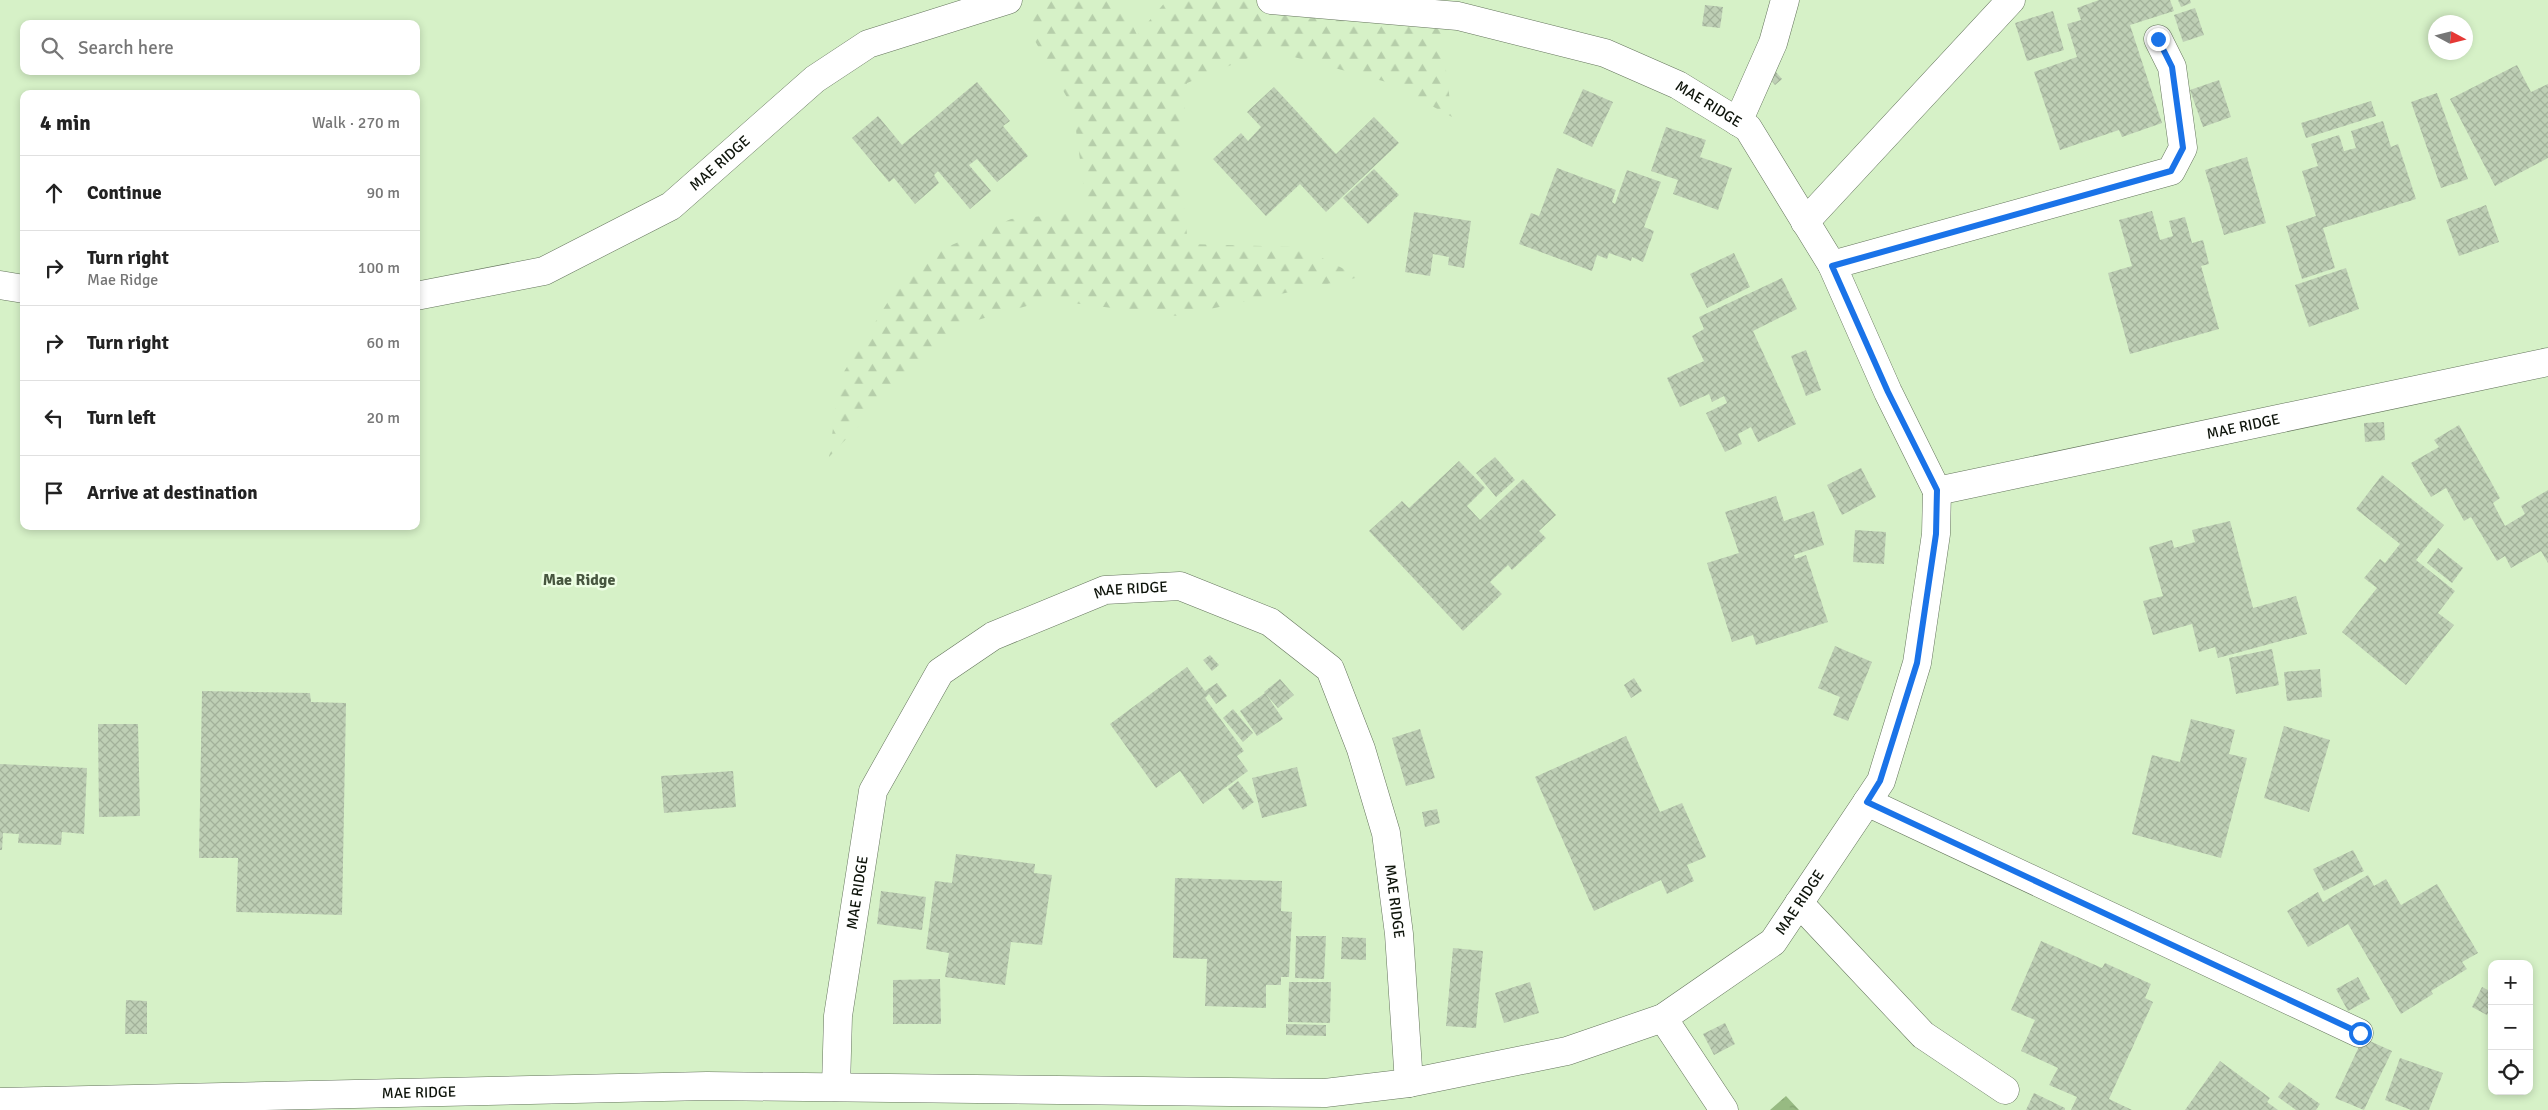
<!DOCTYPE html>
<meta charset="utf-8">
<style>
:root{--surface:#fff;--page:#f6f6f6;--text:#222;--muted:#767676;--line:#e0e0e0}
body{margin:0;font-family:Signika,sans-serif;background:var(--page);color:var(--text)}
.controls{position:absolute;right:15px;bottom:15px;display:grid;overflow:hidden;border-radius:10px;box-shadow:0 2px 8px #0003}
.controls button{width:45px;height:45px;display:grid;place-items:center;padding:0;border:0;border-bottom:1px solid var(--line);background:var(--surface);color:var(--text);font:25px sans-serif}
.compass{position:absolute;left:2428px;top:15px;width:45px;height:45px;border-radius:50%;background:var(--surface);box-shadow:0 2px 8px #0003;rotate:97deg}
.stop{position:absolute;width:15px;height:15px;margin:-11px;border:4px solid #1a73e8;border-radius:50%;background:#fff}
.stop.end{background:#1a73e8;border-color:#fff;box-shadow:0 1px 5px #0008}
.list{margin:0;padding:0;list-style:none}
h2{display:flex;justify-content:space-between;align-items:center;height:65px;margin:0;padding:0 20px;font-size:21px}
h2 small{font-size:16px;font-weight:400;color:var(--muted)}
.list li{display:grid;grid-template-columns:32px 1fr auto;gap:15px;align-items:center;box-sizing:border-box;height:75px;padding:0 20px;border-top:1px solid var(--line)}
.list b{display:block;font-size:19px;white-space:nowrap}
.list p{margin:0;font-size:16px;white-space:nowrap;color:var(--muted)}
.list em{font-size:16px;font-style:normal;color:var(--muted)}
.icon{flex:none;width:28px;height:28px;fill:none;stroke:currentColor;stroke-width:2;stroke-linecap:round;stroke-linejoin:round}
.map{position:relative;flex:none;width:2548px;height:1110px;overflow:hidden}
.search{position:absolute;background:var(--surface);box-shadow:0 2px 8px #0003;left:20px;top:20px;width:400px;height:55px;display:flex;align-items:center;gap:12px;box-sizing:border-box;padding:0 18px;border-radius:10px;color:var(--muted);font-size:19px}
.panel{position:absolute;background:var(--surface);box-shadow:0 2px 8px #0003;left:20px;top:90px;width:400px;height:440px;border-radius:10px}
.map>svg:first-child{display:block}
.green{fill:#d6f1c7;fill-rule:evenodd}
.forest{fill:url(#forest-firs)}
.water{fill:url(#water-ripples)}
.building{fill:url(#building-cross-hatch)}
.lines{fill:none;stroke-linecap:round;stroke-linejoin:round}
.minor-casing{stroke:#64745c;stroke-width:29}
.minor{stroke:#fff;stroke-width:28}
.route{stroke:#1a73e8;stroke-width:6}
.labels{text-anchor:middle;stroke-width:5;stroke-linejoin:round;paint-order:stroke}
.street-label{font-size:15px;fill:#0e140b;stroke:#edfee3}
.neighbourhood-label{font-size:16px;font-weight:bold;fill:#47563f;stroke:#edfee3}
</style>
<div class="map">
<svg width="2548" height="1110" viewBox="0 0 2548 1110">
<defs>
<pattern id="forest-firs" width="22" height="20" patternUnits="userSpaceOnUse" patternTransform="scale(1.25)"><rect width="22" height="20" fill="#d6f1c7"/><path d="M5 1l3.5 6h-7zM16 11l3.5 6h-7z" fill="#b6ceaa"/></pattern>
<pattern id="water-ripples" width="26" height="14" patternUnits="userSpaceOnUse" patternTransform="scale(1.25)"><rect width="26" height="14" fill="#97ba82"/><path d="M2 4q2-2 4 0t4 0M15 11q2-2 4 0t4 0" fill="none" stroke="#819f6f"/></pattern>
<pattern id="building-cross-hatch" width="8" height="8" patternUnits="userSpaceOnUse" patternTransform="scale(1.25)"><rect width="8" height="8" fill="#becfb5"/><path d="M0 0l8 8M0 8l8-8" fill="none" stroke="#a2b19a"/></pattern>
</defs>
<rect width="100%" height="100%" fill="#edfee3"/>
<path class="green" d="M0,0H2548V1110H0ZM2436,22H2466V52H2436ZM24,24H416V71H24ZM24,94H416V526H24ZM2492,964H2529V1091H2492Z"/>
<path class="forest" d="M1051,0H1120L1137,35L1167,0H1437L1452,117L1390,83L1268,50L1187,83L1179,162L1188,244L1300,247L1360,277L1177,316L1048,300L953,327L829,457L840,378L913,262L1011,219L1087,212L1073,108L1022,18Z"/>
<path class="water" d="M1786,1096L1799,1110H1770Z"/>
<path class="building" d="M2099,0H2170L2174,11L2130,25L2162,123L2122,137L2119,130L2060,150L2034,72L2077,57L2067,24L2081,20L2077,8Z
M2178,0H2190L2191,3L2181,7Z
M1705,5L1723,7L1720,28L1702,26Z
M2195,8L2204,35L2183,42L2174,15Z
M2053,11L2064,50L2027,61L2015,23Z
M2517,65L2531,92L2548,84V158L2495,186L2450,99Z
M1771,66L1782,79L1775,85L1764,72Z
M2219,80L2231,117L2203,127L2190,90Z
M977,82L1010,121L1003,126L1028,156L997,182L977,159L969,165L991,191L970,209L938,171L934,175L939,183L915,204L894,178L889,182L852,138L878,116L902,145Z
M1274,87L1336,154L1374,117L1399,143L1326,212L1300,184L1266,216L1213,159L1241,133L1248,141L1261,127L1247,112Z
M1583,89L1613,102L1592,147L1563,133Z
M2437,93L2468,179L2441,188L2411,102Z
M2371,101L2376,116L2306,138L2301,123Z
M2383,121L2391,147L2398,144L2416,199L2323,228L2335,268L2302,279L2286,226L2316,216L2302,171L2318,166L2311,144L2339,135L2344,151L2356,148L2351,131Z
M1666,127L1706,140L1700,157L1732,168L1718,210L1673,194L1678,180L1651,171Z
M2247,157L2266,223L2224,235L2205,170Z
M1557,168L1616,190L1612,202L1615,204L1627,170L1661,182L1644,227L1654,231L1643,262L1632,257L1631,261L1609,253L1607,259L1597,255L1592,271L1519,244L1531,213L1539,216Z
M1374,169L1399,195L1368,224L1343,198Z
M2486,205L2499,242L2459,256L2446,220Z
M2152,211L2160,240L2173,236L2169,221L2185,217L2192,243L2203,240L2209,264L2201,266L2219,329L2130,354L2108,273L2132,266L2119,220Z
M1414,212L1471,221L1464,268L1448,265L1449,257L1433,254L1430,276L1405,272Z
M1734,253L1750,287L1707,308L1690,274Z
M2346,268L2359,309L2309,327L2295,285Z
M1782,278L1797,309L1753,331L1796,424L1758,442L1751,427L1738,434L1742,444L1725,452L1706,413L1727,403L1724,396L1712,402L1709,394L1680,407L1667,378L1704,361L1692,336L1704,329L1699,317Z
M1806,350L1821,390L1806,396L1791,356Z
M2384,422L2385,440L2365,442L2364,423Z
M2459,425L2500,498L2493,503L2505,526L2525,514L2521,506L2548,490V563L2541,551L2511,568L2505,556L2497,561L2471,517L2464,521L2446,488L2431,497L2411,463L2439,447L2434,440Z
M1495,457L1515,480L1496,497L1476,473Z
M1459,461L1485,488L1467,506L1480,520L1523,479L1556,515L1539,531L1546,538L1512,570L1508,565L1490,582L1502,594L1463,631L1369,531L1402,501L1409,508Z
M1861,468L1876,497L1842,515L1827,485Z
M2382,475L2444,525L2416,560L2455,591L2438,613L2454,625L2406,685L2342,632L2377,588L2364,578L2380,559L2385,563L2400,544L2356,509Z
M1776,496L1784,521L1814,511L1824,545L1794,555L1795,559L1806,555L1828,622L1756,645L1753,635L1732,642L1707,563L1739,553L1725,512Z
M2230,521L2253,608L2296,596L2307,634L2218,658L2215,647L2199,652L2192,624L2153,635L2143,601L2163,596L2149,547L2172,540L2174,548L2195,542L2192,530Z
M1855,530L1886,532L1884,564L1853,562Z
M2438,548L2463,568L2452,583L2427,563Z
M1835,646L1872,662L1848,721L1833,715L1840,697L1818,688Z
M2272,649L2279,685L2236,694L2229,658Z
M1210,655L1219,665L1212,671L1203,660Z
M1187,667L1205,691L1217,683L1227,696L1216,704L1209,694L1205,698L1244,751L1237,756L1248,771L1203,804L1180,771L1156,788L1110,724Z
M2320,669L2322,697L2287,701L2284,672Z
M1634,678L1642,691L1631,698L1624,685Z
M1280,679L1294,695L1278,708L1264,692Z
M202,691L310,693L311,702L346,703L342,915L236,912L238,858H199Z
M1265,693L1283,719L1257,736L1240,711Z
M1233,709L1253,733L1243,742L1223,718Z
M2191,719L2235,730L2229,754L2247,758L2221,858L2132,834L2152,755L2180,762Z
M98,724H138L140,816L99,817Z
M2284,726L2330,740L2309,812L2264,798Z
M1420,729L1435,778L1406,786L1392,738Z
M1626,736L1660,812L1682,803L1706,857L1687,865L1694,881L1667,894L1661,880L1594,911L1535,777Z
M0,764L87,768L84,834L62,832L61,845L18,843L19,834L3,833L2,850H0Z
M1297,767L1307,806L1262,818L1252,778Z
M733,771L736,807L664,813L661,776Z
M1238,781L1254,802L1243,810L1228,789Z
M1437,809L1440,823L1425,827L1422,812Z
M2353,850L2364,871L2324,891L2313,869Z
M956,854L1035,864L1034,873L1052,875L1042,945L1011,942L1005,985L945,977L949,953L926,949L935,881L952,883Z
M2368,875L2374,886L2386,879L2401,905L2437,884L2478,953L2462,962L2467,969L2431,991L2433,994L2401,1014L2348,924L2308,947L2287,911L2318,892L2323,902Z
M1175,878L1282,881L1281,911L1292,912L1289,977H1281V985H1266V1008L1205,1006L1207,959L1173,958Z
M881,891L926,897L922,930L877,924Z
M1296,936H1326L1324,979L1295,978Z
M1342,937L1366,938V960L1341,959Z
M2041,941L2102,968L2105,963L2151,984L2145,998L2153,1002L2109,1099L2132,1110H2071L2077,1097L2049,1085L2058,1068L2021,1051L2035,1020L2011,1010Z
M1453,948L1483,951L1476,1028L1446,1026Z
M2358,977L2370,999L2348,1011L2336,989Z
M940,979L941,1024H893V980Z
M1289,982H1331L1330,1023L1288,1022Z
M1530,982L1539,1013L1504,1023L1495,993Z
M2482,987L2492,992V1005L2487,1015L2472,1007Z
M126,1000L147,1001V1034H125Z
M1725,1023L1735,1044L1714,1055L1703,1034Z
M1286,1024L1326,1025V1036L1286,1035Z
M2363,1038L2392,1051L2364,1110L2335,1098Z
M2400,1058L2443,1073L2429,1110H2411L2385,1100Z
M2220,1061L2270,1098L2267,1102L2278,1110H2185Z
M2289,1082L2320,1104L2316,1110H2296L2278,1097Z
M2034,1093L2065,1108V1110H2026Z"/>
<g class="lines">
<defs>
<g id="minor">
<path id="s1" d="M1271,0L1458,16L1605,53L1678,85L1748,128L1832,265L1888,392L1937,491L2548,362"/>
<path d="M1738,122L1773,43L1785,0"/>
<path d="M1805,222L2011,0"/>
<path d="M1832,265L2171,171L2183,148L2172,67L2158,39"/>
<path d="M0,285L24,289"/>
<path id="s2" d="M416,296L544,271L671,206L815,79L868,44L1008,0"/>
<path d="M1867,802L2359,1033"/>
<path d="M1799,903L1923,1035L2005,1090"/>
<path d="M1663,1018L1724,1110"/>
<path id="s3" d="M836,1087L838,1016L873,791L940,672L993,636L1105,590L1180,586L1270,622L1330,669L1361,749L1386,833L1399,934L1409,1083"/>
<path id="s4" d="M0,1102L707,1086L1325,1093L1409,1083L1567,1051L1663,1018L1773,942L1867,802L1881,781L1917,663L1936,534L1937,491"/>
</g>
</defs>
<use href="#minor" class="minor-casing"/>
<use href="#minor" class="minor"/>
</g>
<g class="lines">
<path class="route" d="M2158,39L2172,67L2183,148L2171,171L1832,266L1888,392L1937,490L1936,534L1917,663L1880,781L1867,802L2360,1033"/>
</g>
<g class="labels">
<g class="street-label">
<text dy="5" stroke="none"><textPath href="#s1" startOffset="455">MAE RIDGE</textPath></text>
<text dy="5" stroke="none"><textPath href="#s2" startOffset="338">MAE RIDGE</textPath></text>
<text dy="5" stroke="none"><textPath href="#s1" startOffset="1224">MAE RIDGE</textPath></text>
<text dy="5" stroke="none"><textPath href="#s3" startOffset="646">MAE RIDGE</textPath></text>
<text dy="5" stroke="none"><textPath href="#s3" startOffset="196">MAE RIDGE</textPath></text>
<text dy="5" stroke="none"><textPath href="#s3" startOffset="1111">MAE RIDGE</textPath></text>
<text dy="5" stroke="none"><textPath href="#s4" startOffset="1854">MAE RIDGE</textPath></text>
<text dy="5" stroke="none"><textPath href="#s4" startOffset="419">MAE RIDGE</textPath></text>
</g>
<g class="neighbourhood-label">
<text x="579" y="585">Mae Ridge</text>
</g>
</g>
</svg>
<div class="controls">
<button>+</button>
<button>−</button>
<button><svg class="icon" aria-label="locate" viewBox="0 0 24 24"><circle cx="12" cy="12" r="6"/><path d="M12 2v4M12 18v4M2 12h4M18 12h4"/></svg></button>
</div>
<svg class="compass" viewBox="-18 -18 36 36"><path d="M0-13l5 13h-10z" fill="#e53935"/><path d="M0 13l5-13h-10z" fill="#767676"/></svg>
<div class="stop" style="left:2360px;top:1033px"></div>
<div class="stop end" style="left:2158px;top:39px"></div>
<div class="search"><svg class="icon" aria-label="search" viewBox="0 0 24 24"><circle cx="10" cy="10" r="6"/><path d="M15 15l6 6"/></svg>Search here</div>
<section class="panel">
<h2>4 min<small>Walk · 270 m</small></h2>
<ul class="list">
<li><svg class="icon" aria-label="ahead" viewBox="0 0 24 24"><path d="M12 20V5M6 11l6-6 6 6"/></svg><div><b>Continue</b></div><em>90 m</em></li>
<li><svg class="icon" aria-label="right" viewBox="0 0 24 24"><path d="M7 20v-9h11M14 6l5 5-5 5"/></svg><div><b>Turn right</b><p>Mae Ridge</p></div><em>100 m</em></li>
<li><svg class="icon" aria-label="right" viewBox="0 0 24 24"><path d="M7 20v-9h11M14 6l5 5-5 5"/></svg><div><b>Turn right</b></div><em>60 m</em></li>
<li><svg class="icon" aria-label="left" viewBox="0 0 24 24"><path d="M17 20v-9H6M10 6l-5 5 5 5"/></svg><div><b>Turn left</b></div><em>20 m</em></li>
<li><svg class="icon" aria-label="arrive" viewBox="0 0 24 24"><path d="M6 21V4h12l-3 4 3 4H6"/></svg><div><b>Arrive at destination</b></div></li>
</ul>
</section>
</div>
